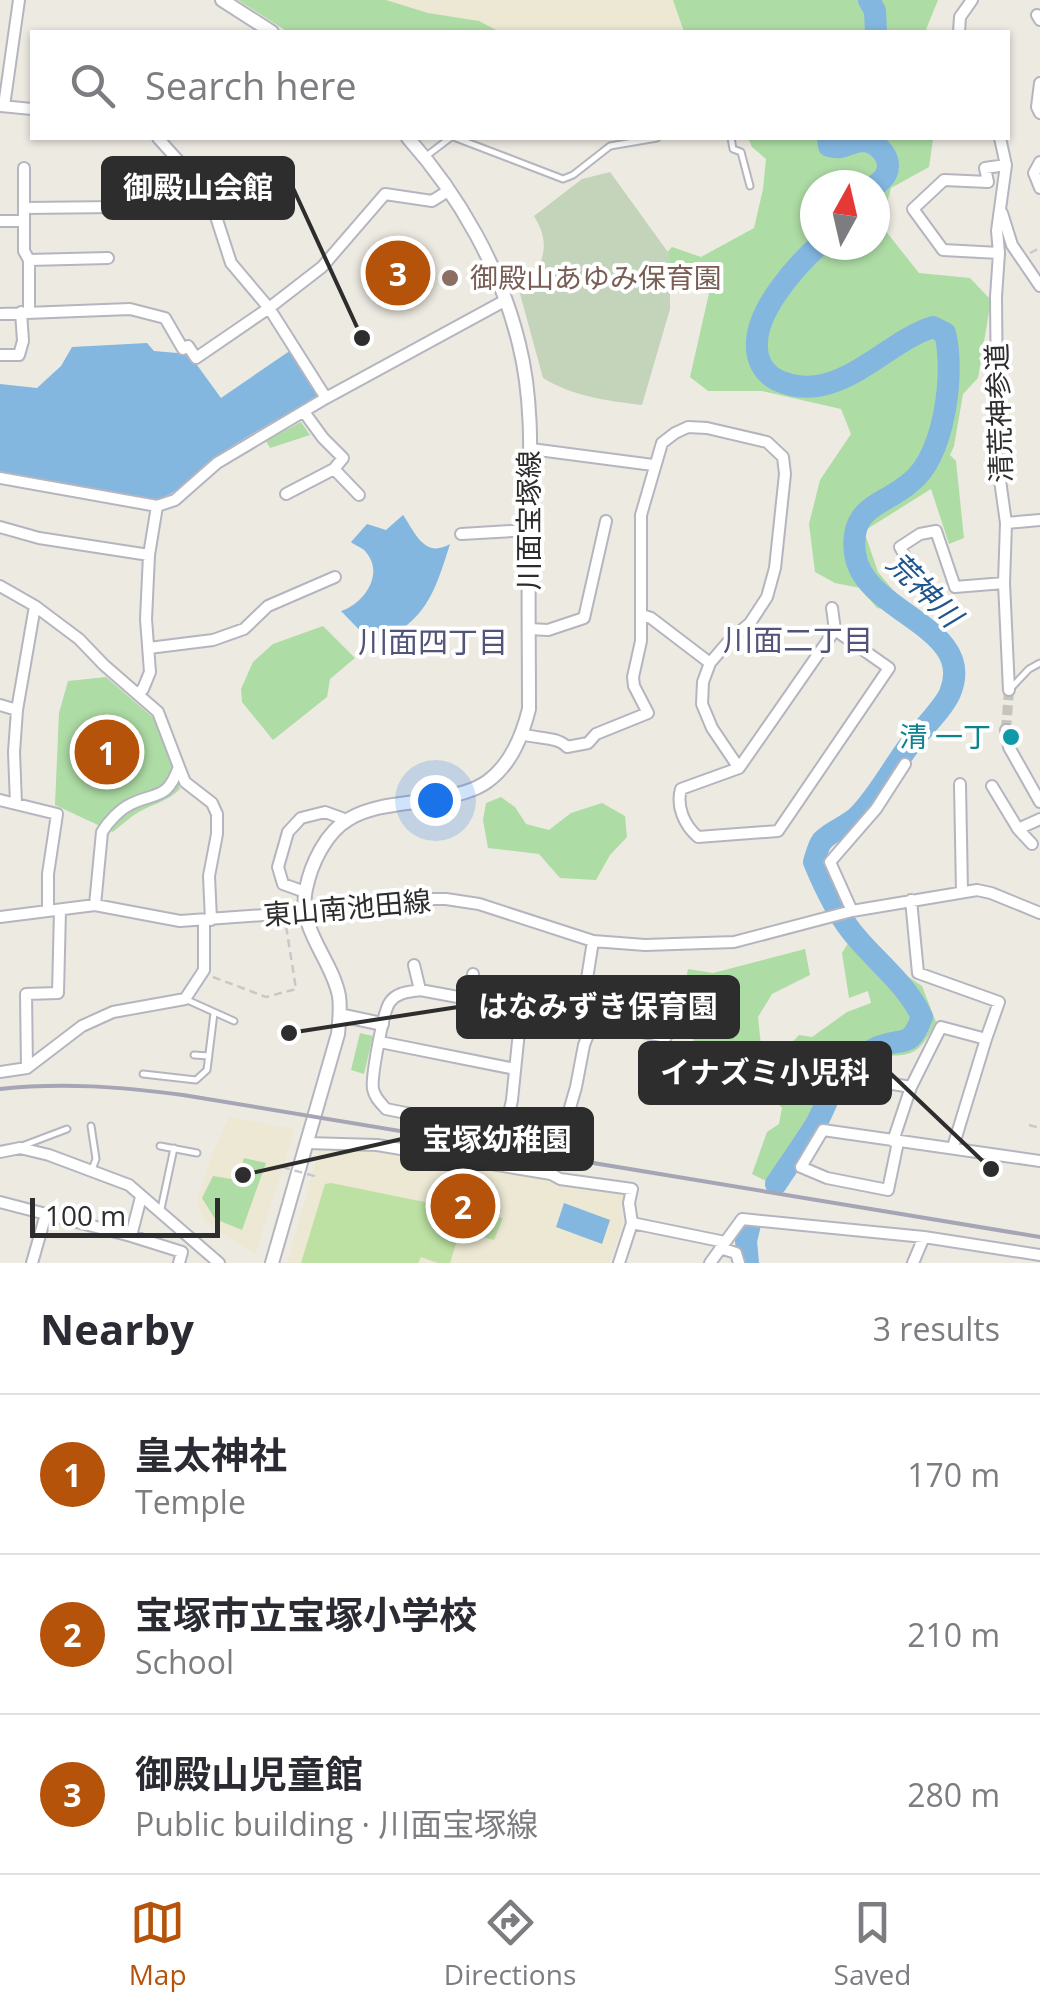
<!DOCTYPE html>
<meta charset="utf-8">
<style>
:root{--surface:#fff;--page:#f7f7f7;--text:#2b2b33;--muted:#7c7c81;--line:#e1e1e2;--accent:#b45309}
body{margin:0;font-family:"Open Sans","Noto Sans JP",sans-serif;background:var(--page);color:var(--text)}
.compass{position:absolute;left:800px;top:170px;width:90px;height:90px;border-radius:50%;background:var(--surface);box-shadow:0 2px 8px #0004;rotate:8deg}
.scale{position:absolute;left:30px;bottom:25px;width:190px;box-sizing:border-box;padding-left:10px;border:5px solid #2d2d2d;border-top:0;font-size:28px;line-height:35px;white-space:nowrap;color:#2d2d2d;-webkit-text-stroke:8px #fff;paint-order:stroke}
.you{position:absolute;left:435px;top:800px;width:35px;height:35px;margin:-25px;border:8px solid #fff;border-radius:50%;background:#1a73e8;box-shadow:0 0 0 15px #1a73e833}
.badge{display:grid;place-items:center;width:65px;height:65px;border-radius:50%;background:var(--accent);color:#fff;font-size:32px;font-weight:700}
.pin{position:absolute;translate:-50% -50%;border:5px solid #fff;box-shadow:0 2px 10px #0006}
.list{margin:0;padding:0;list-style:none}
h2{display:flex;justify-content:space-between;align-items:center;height:130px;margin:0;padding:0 40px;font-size:42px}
h2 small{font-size:32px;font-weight:400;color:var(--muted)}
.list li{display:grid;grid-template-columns:65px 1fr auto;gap:30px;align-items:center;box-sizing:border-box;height:160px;padding:0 40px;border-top:2px solid var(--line)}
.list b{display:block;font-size:38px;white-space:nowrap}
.list p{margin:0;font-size:32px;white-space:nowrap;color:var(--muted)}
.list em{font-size:32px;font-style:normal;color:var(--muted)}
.icon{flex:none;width:55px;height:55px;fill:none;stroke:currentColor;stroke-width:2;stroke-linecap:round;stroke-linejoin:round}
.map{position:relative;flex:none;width:1040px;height:1263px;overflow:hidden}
.search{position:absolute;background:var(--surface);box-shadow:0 2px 8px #0004;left:30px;right:30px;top:30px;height:110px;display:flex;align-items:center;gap:25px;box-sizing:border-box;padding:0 35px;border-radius:0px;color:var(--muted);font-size:38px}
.sheet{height:610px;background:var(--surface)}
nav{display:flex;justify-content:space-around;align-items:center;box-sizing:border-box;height:140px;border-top:2px solid var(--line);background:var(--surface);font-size:28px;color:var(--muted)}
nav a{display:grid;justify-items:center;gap:5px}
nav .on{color:var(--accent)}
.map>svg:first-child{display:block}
.education{fill:#ece8d3}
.green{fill:#aedca5;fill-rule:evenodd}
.cemetery{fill:#c3d4bb}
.pitch{fill:#bce1a3}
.water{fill:#83b7e0}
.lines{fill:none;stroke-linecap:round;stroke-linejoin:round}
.river{stroke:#83b7e0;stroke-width:22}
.minor-tunnel{stroke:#c7c4be;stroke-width:10;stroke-dasharray:10 5;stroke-linecap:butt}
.service-casing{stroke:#b5b5bf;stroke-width:9}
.minor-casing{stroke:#b5b5bf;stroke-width:14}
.tertiary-casing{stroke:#b5b5bf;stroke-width:16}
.path{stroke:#c8c8c8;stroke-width:2.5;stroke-dasharray:8 5;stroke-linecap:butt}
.service{stroke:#fff;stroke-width:5}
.minor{stroke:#fff;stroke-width:10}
.tertiary{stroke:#fff;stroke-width:12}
.rail{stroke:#a5a5b5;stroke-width:4}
.path-bridge{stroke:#c8c8c8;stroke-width:2.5;stroke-dasharray:8 5;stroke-linecap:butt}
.education-dot{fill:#8d6e63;stroke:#fff;stroke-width:4}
.culture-dot{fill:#0f9aa8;stroke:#fff;stroke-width:4}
.labels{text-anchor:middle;stroke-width:8;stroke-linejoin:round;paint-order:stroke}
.education-label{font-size:28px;fill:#785e54;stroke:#fff;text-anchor:start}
.street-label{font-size:28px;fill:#2d2d2d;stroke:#fff}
.culture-label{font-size:28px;fill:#0d838f;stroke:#fff;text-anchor:end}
.water-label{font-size:30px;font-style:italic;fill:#1f558f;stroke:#fff}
.neighbourhood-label{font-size:30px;fill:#525379;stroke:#fff}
.leader{fill:none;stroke:#2d2d2d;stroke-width:4}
.callout-dot{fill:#2d2d2d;stroke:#fff;stroke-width:4}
.callout{fill:#2d2d2d;stroke:#2d2d2d;stroke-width:4}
.callout-label{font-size:30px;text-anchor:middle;font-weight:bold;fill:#fff}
</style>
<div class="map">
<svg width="1040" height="1263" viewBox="0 0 1040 1263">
<rect width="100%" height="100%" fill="#edeae2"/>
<path class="education" d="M369,0H674L683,32H494L467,22Z
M229,1117L295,1129L255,1254L205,1222L197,1201L214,1150Z
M320,1148L388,1151L526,1173L564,1183L621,1191L625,1199L620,1212L624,1220L609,1263H287Z"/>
<path class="green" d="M238,0H386L428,13L479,21L500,32H288Z
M673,0H938L925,32H684Z
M748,138H928L933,139L929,167L891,188L881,225L919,273L970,278L991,300L978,378L963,394L954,446L950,455L956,461L964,538L949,544L931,489L864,531L878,572L898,596L889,610L877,608L860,588L835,583L815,572L809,524L820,480L851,434L841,409L762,391H708L690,377L710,289L678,285L658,262L672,247L701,257L754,228L763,189L766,159L752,147ZM815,185H875V245H815Z
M301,422L310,435L270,448L266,441Z
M323,626L355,658L330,679L327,697L273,740L242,702L241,689L253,662L273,644Z
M106,677L157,721L180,789C167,802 149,805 134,815C127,820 120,826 113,832L55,805L59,713L68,681Z
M501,797L515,807L526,824L549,830L571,813L602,803L625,816L627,837L610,855L596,880L560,878L539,854L488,848L483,820L486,803Z
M852,937L876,946L901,972L922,986L936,1022C919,1054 915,1056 879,1056L840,1089L793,1158L770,1183L752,1174L767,1132L779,1124L782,1108L762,1088L732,1077V1057L700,1049L684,1027V990L688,969L713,973L805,949L810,975L772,994L758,1017L762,1055L783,1052L799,1035L812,1037L847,1012L871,1003L868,991L849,998L842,953Z
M360,1033L373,1036L364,1074L351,1070Z
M244,1158L266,1163L242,1230L215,1219L202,1198L213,1176L237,1180Z"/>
<path class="cemetery" d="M610,172L670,255V309L642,405C608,401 572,396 543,378L519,290L527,292C541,262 553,247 534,216L582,179Z"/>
<path class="pitch" d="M331,1183L503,1218L494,1240L460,1231L450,1263H438L421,1257L418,1263H301L325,1184Z"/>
<path class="water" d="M147,343L154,351L189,354L221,398L291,350L319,396C284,415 249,435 215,457C193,471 179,498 150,500L0,473V384L37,388L61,366L72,347Z
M403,515C415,532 424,559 450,544C434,595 426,621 374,645L341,611C363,604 386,574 365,551C364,549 353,544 351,542L367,524L386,530Z
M564,1203L610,1220L602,1244L556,1227Z"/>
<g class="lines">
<path class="river" d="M869,0L875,11L876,32
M828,138L829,146C843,150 847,143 861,141C876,140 894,158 886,174C884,179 879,182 875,186
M776,1184C789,1164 804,1144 816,1124C827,1105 831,1084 848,1069C857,1061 869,1050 881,1046C905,1037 910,1049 922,1017C906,983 875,961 852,932C836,912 824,886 814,862C816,856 818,846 822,841C832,830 849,826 859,815C878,795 892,769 908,747C919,732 944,708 950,693C978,626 862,613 855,553C849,505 884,506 911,482C945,455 955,372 945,333L933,327C884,342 836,408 777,380C762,372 756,358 757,342C758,309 795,267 819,245
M748,1263L746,1241L750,1224"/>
<path class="minor-tunnel" d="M1006,730L1009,690"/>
<defs>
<path id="service" d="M456,138L563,179L573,175L610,146L657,138
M731,138L733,149L741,152L750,186
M425,157L450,138
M1011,688L1029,669L1040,663
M185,999L234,1021
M194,1055L209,1056
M143,1074L196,1080L207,1070L214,1013
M91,1126L96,1159L91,1172
M22,1146L67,1129
M160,1146L197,1153
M161,1209L174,1148"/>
<path id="minor" d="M1037,15L1040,20
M959,32L960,17L972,0
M1040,83L1037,107L1040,113
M1,106L32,109
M4,106L19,0
M158,138L209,195L231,263L269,308L326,398
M1000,138L1006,165L997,231L999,253L996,297L997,404L994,437L1006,523L1004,583L1009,690
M1040,162L1034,173L1040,188
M24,168V251L29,260V312
M24,208L117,207
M1002,213L1012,245L1040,286
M0,221H24
M999,253L943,250L913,209L944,180L988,182L985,168L1006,165
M29,260L108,258
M0,314L130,309L165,318L183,349L188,346L196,358L269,308L322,267L385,194L432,201L448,191
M1,355H19L23,341L21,312
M531,449L653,465
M334,469L359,495
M0,478L157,506
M286,494L334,469L343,458L323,438L304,412
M1006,523L1040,520
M0,527L39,538L149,555
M461,534L529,530
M0,586L35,606L79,639L104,665L158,712L179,767C166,801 158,791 131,804C120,809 108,822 102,832L95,905
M934,601L916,577L900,547L920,534L936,531L955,587L1004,583
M832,608L835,630
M642,615L651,618L710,663
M529,629L548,630L584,618L606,521
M149,648L213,640L244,629L268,606L335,577
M138,693L143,689L150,672L146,619L149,555L157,506L175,500L217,463L326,398L506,300
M0,705L17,710
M1006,730L1009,747L1040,802
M522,734C536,739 557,736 567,747L588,743L596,734L648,713L634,686L633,677L641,641V515L662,443L675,433L688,427L707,428L767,442L783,457L785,474L775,568L767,597L750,623L728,642L710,663L703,682L702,704L712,728L739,768L835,630L889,668L778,831L698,837C684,825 676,806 681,789L739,768
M179,767L185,782L212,803L217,814V834L209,876L211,920
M960,784L962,892
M992,786L1018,829L1032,844
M0,800L57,814L48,874V911
M16,804L14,752L17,710L35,606
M1018,829L1040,819
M305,892L283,884L278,867L288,832L301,818L325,812L347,820
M911,900L918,973L999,1002L986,1039
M852,911L830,862L876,809L905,764
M0,917L95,905L180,921L306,912L401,899H446L479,904L593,941L645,945L734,942L852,911L977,890L991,893L1040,913
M414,965L420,990
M473,974L474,1000
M420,990L474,1000L521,1012L512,1100L505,1133L386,1109C380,1102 375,1098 373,1089C371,1078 383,1011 390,1002C397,992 409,992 420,990Z
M593,1022L666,1037
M380,1042L515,1069
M27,1068L26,994L58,993L60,910
M0,1072L27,1068L82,1026L113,1012L185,999L204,970V920
M862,1079L911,1087
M893,1141L911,1087L941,1027L986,1039L953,1147
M898,1142L888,1190L827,1178L801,1167L823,1130L1040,1161
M306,1143L377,1145L551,1174L560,1179L632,1189L629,1203L632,1223L619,1263
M0,1152L20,1148L49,1155L129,1185L219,1263
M551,1174L576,1087L584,1045L593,1022L586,985L593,941
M141,1197L131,1236L182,1252L179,1263
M0,1202L46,1214
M632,1223L725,1242
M720,1248L736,1253L739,1263
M32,1263L46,1214L131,1236
M710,1263L742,1219L924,1237L1040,1255
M913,1263L924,1237"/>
<path id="tertiary" d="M222,0L272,32
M340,1015L382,1024
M272,1263L338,1034C339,1022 341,1009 339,996C332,959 297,929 306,889C311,864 326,832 349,819C372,805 404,804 430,800C449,796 472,793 488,781C511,764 522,737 529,709C529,648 528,587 529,526C530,466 534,403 519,344C501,269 459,195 408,138"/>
</defs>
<use href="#service" class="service-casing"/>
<use href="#minor" class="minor-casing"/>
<use href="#tertiary" class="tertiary-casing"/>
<path class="path" d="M1030,253L1040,248
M213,977L266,997L296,989L286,926
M1029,1125L1040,1128"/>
<use href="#service" class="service"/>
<use href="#minor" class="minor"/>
<use href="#tertiary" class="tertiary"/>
<path class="rail" d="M0,1089C62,1082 122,1087 183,1095L1040,1237"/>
<path class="path-bridge" d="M282,1167L318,1177"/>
</g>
<circle class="education-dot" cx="450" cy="278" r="10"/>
<circle class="culture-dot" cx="1011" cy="737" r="10"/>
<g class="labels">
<g class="education-label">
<text x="470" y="288">御殿山あゆみ保育園</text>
</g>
<g class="street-label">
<text transform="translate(999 413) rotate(-92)" y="10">清荒神参道</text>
<text transform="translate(529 520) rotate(-90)" y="10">川面宝塚線</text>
<text transform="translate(347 908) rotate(-5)" y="10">東山南池田線</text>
</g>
<g class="culture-label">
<text x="991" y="747">清 一丁</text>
</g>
<g class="water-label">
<text transform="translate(924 590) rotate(45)" y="10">荒神川</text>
</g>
<g class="neighbourhood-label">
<text x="798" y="651">川面二丁目</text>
<text x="433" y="653">川面四丁目</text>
</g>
</g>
<path class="leader" d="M362 338L293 188M289 1033L458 1007M991 1169L890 1073M243 1175L402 1139"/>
<g class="callout-dot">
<circle cx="362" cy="338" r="10"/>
<circle cx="289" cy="1033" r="10"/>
<circle cx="991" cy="1169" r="10"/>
<circle cx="243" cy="1175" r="10"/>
</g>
<g class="callout">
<rect x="103" y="158" width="190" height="60" rx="10"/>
<rect x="458" y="977" width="280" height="60" rx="10"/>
<rect x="640" y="1043" width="250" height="60" rx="10"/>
<rect x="402" y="1109" width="190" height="60" rx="10"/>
</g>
<g class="callout-label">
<text x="198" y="198">御殿山会館</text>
<text x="598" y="1017">はなみずき保育園</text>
<text x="765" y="1083">イナズミ小児科</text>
<text x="497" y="1150">宝塚幼稚園</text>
</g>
</svg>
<svg class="compass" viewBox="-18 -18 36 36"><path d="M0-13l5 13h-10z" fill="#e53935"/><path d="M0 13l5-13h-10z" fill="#7c7c81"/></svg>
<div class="scale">100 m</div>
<div class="you"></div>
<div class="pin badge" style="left:107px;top:752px">1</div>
<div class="pin badge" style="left:463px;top:1206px">2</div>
<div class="pin badge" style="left:398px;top:273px">3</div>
<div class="search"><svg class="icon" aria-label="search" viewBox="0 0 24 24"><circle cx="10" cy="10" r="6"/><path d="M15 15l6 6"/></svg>Search here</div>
</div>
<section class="sheet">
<h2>Nearby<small>3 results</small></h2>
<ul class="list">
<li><span class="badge">1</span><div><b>皇太神社</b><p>Temple</p></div><em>170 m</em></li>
<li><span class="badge">2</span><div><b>宝塚市立宝塚小学校</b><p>School</p></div><em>210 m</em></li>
<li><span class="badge">3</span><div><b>御殿山児童館</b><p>Public building · 川面宝塚線</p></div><em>280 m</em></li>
</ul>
</section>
<nav>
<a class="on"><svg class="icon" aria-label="map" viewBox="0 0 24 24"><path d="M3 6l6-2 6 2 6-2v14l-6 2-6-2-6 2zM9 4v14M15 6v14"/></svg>Map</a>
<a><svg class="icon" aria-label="directions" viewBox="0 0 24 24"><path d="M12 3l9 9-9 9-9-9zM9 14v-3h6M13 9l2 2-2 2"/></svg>Directions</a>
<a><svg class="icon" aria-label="saved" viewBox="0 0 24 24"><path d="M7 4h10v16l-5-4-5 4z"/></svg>Saved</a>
</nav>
